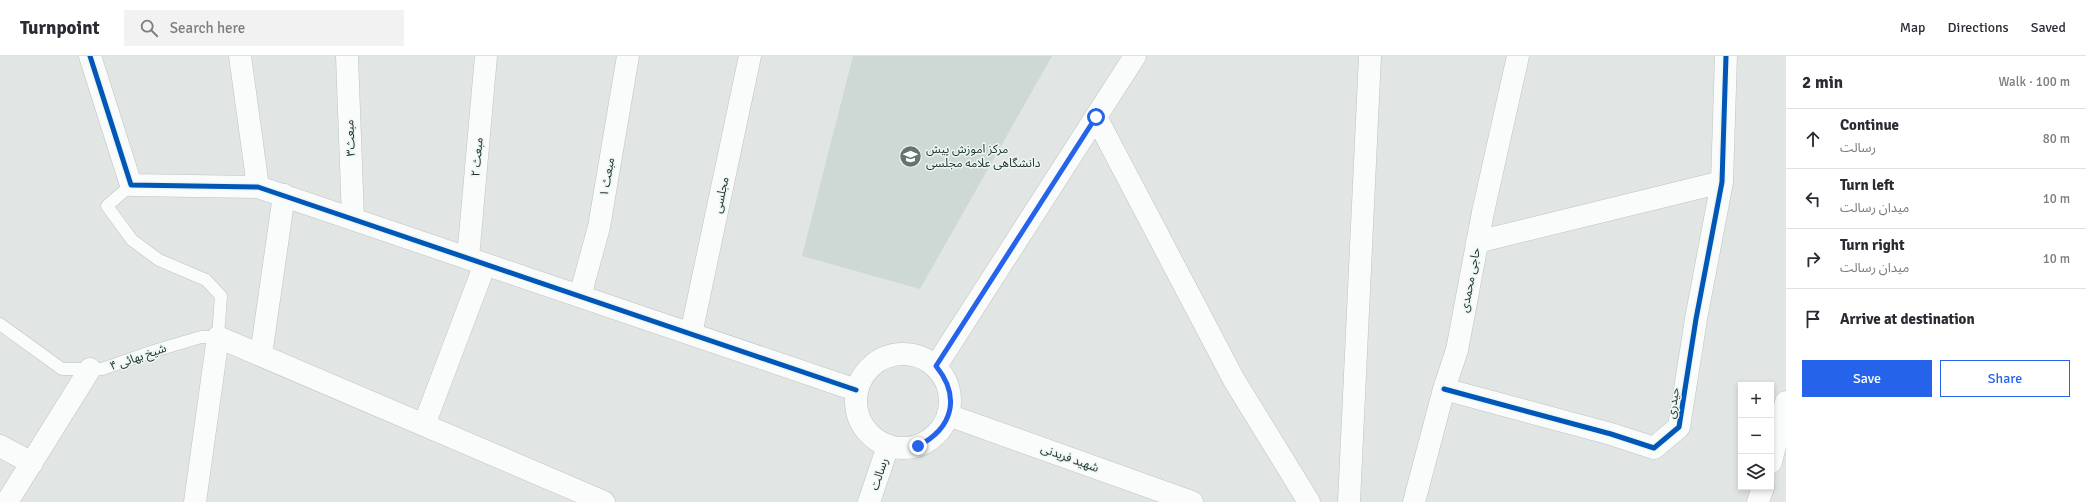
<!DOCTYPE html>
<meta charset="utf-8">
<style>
:root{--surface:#fff;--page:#f2f2f3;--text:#2b2b33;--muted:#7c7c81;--line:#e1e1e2;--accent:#2563eb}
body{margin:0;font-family:Signika,"Noto Sans Arabic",sans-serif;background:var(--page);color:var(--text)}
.controls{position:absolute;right:12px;bottom:12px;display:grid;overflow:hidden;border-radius:0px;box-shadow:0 2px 6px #0003}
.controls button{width:36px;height:36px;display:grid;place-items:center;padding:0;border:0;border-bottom:1px solid var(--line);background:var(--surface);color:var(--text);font:20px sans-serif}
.stop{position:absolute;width:12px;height:12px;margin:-9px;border:3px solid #2563eb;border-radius:50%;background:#fff}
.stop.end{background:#2563eb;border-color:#fff;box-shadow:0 1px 4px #0008}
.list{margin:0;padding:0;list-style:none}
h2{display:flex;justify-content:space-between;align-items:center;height:52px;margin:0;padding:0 16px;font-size:17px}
h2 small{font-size:13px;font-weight:400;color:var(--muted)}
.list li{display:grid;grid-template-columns:26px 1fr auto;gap:12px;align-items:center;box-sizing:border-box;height:60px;padding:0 16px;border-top:1px solid var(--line)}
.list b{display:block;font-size:15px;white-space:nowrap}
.list p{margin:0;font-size:13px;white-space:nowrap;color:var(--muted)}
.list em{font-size:13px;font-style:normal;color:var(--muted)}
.actions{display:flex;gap:8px;padding:12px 16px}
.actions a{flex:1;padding:9px 0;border:1px solid var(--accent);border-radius:0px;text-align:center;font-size:14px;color:var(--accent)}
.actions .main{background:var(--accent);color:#fff}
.icon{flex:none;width:22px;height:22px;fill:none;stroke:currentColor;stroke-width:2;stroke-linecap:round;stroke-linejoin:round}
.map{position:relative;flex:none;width:1786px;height:446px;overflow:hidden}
header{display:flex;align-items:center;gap:24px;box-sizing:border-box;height:56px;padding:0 20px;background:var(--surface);border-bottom:1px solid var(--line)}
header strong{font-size:19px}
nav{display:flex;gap:22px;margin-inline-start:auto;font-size:14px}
.search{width:280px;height:36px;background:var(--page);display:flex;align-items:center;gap:10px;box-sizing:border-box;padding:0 14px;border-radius:0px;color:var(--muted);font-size:15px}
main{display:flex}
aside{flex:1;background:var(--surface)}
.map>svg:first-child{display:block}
.built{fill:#ced8d4}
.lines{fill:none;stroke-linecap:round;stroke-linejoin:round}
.lane-casing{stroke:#bec3c1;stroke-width:13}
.street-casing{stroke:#bec3c1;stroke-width:23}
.secondary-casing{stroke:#bdc4c1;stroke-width:23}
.lane{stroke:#fafbfb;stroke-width:12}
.street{stroke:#fafbfb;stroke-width:22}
.secondary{stroke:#fafbfb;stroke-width:22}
.cycleway-casing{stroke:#eef6f2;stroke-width:8}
.cycleway{stroke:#0057b8;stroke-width:5}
.route{stroke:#2563eb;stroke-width:5}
.labels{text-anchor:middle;stroke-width:3;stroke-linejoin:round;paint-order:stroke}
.street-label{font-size:12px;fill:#203833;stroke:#eef6f2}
.poi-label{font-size:12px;fill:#203833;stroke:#eef6f2;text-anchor:start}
</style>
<header>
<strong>Turnpoint</strong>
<div class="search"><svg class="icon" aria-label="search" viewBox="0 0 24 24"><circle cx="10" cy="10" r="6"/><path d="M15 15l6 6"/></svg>Search here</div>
<nav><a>Map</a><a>Directions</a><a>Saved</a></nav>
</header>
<main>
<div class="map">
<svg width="1786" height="446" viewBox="0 0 1786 446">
<rect width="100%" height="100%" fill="#e1e6e4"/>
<path class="built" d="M853,0H1052L920,233L802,200Z"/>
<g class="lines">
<defs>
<path id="lane" d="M0,268L62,313H102L154,295L201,281H218L221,240L206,224L159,204L132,184L107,150L131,129"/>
<path id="street" d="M90,0L131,129L258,131L856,334
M240,0L258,131
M347,0L353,163
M1096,61L1234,324L1309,446
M1477,186L1722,126
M468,202L486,0
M580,240L599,171L628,0
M691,278L750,0
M261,299L284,139
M1444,333L1611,378L1654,392L1679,371L1696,263L1722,126L1726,0
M948,359L1192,446
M424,369L485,208
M0,390L32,407
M1771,406L1786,346
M7,446L90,313
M195,446L218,281L604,446
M1349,446L1370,0
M1414,446L1444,333L1457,294L1483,156L1518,0
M1758,446L1763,431"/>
<path id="secondary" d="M856 345a47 47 0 1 1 94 0a47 47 0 1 1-94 0Z
M936,310L1135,0
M869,446L888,390"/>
</defs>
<use href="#lane" class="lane-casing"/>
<use href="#street" class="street-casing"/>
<use href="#secondary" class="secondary-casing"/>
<use href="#lane" class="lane"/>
<use href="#street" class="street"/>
<use href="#secondary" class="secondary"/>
<defs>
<path id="cycleway" d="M90,0L131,129L258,131L856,334
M1444,333L1611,378L1654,392L1679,371L1696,263L1722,126L1726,0"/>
</defs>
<use href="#cycleway" class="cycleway-casing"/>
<use href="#cycleway" class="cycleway"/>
</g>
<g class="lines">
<path class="route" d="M918,390C953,372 961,341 936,310L1096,61"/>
</g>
<defs>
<symbol id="university-disc" viewBox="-11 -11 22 22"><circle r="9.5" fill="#647571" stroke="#eef6f2"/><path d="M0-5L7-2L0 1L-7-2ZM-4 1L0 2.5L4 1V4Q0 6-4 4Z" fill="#fff"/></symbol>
</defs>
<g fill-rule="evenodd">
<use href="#university-disc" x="898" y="88" width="25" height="25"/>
</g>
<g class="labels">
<g class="street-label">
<text transform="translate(350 82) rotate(-92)" y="4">مبعث۳</text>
<text transform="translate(477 101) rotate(-85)" y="4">مبعث ۲</text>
<text transform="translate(607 121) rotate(-80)" y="4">مبعث ۱</text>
<text transform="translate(721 139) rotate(-78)" y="4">مجلسی</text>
<text transform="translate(1470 224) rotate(-79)" y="4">حاجی محمدی</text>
<text transform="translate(138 301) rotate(-19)" y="4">شیخ بهائی ۴</text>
<text transform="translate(1673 347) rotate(-81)" y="4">حیدری</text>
<text transform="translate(1070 402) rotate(20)" y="4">شهید فریدنی</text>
<text transform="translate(879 418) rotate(-71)" y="4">رسالت</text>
</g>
<g class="poi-label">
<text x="926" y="97">مرکز اموزش پیش<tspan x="926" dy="14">دانشگاهی علامه مجلسی</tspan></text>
</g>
</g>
</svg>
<div class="controls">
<button>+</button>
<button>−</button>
<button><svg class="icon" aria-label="layers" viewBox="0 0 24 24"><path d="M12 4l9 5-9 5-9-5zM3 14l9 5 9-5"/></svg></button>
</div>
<div class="stop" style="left:1096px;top:61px"></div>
<div class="stop end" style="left:918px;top:390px"></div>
</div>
<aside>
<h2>2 min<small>Walk · 100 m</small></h2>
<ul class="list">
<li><svg class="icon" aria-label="ahead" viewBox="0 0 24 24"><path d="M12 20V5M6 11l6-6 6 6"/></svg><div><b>Continue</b><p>رسالت</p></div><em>80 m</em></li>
<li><svg class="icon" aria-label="left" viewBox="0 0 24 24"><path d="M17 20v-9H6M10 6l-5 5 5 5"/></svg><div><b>Turn left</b><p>میدان رسالت</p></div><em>10 m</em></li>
<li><svg class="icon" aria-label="right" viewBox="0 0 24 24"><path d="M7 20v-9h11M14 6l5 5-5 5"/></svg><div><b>Turn right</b><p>میدان رسالت</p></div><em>10 m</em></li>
<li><svg class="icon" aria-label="arrive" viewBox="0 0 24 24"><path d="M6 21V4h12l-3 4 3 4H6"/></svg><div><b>Arrive at destination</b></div></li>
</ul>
<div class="actions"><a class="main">Save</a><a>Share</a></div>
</aside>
</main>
